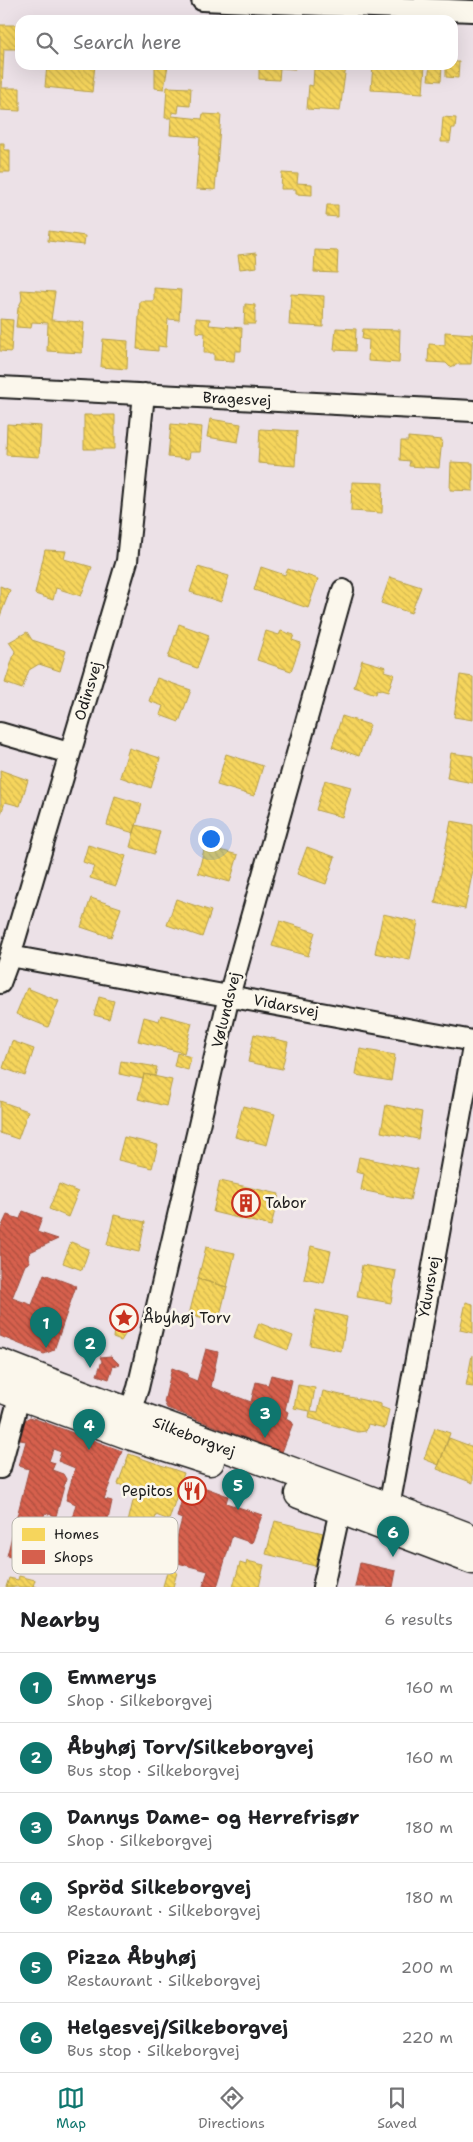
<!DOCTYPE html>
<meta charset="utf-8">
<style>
:root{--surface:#fff;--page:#f6f6f6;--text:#202124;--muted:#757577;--line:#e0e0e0;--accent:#0f766e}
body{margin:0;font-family:"Shantell Sans",sans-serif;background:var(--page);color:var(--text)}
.you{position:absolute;left:210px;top:838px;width:18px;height:18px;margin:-12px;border:4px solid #fff;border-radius:50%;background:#1a73e8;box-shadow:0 0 0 8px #1a73e833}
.badge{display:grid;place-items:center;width:32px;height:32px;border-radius:50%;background:var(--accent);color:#fff;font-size:16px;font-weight:700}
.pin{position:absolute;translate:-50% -41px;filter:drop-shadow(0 1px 2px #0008)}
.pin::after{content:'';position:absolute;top:26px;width:18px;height:15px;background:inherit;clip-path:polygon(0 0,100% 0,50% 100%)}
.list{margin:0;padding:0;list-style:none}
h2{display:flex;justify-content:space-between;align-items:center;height:65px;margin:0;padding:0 20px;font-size:21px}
h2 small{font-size:16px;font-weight:400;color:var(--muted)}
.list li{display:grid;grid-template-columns:32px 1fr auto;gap:15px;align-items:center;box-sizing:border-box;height:70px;padding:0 20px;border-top:1px solid var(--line)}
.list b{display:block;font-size:19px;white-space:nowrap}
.list p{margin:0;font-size:16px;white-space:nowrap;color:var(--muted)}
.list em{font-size:16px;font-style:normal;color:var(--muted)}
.icon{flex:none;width:28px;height:28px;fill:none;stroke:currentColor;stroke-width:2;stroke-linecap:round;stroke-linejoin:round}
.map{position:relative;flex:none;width:473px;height:1587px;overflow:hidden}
.search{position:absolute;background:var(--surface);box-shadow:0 5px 20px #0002;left:15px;right:15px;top:15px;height:55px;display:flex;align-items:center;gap:12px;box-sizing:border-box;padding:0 18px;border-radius:15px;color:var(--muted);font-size:19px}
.sheet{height:485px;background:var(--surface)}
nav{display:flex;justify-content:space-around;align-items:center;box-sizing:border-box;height:70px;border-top:1px solid var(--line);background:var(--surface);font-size:14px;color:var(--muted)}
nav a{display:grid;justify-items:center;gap:2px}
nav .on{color:var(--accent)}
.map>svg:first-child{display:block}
.homes{fill:url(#homes-back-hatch);stroke:#b59e49}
.shops{fill:url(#shops-back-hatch);stroke:#9e4c3e}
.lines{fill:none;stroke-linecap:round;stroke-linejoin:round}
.street-casing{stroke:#1c1c1c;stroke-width:24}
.secondary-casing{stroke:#1c1c1c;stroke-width:31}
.street{stroke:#fbf7ec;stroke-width:20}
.secondary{stroke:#fbf7ec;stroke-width:28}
.labels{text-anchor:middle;stroke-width:5;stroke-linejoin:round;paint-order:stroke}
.street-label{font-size:15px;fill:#1c1c1c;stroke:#fbf7ec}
.poi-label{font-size:15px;fill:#1c1c1c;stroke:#fbf7ec;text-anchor:start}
.key{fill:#fbf7ec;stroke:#b8b5ae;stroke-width:1}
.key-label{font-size:14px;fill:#1c1c1c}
</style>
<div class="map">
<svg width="473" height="1587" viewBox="0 0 473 1587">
<defs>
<pattern id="homes-back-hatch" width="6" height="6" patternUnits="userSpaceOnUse" patternTransform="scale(1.25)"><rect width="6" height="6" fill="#f6d55c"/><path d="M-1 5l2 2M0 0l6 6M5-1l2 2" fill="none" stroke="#d2b64f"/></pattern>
<pattern id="shops-back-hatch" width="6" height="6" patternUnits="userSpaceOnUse" patternTransform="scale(1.25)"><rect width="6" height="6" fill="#d6604d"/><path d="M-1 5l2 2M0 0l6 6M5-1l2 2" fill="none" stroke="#ad4e3f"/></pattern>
</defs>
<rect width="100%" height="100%" fill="#ece1e7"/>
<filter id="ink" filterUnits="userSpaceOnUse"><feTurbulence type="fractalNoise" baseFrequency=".02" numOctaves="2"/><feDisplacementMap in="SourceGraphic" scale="10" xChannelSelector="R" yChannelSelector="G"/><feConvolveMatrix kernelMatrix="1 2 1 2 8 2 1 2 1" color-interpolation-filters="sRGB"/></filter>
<g filter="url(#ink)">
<path class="homes" d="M0,25H20V49H4L2,88H20V111L0,110Z
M453,62H459L458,78L446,77V65H453Z
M47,65H95L92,92L45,87Z
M155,65H168L164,89L155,88Z
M245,65H295V69L280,68L279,80L259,79V67Z
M309,65L346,66L340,111L307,109L309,85L313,86L314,68H309Z
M373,65H425L423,93L371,90Z
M430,65H442L441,81L428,80Z
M167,87L191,88L190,106L179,105L178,113L172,112V116L202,119L203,114L221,115L215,190L196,189L200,137L170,135L171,118H165Z
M443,117L456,118L455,128H452L450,142H441Z
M0,143H4V150H10V172H0Z
M282,173L298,174L297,183L312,184V195L296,194V189H281Z
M327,205H338V217L326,216Z
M49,231L85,236L84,245L48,241Z
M315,250L338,251L337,273L314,272Z
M256,253L257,267L240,269L238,255Z
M154,288L181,290L179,320L168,319L166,347L158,346V351L137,349L140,301H154Z
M21,290L55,292L51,320L84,322L82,353L47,351L48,323L32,322L31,328L16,327L18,308L22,300Z
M291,294L324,296L323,327L289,325Z
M245,304L255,305V324H244Z
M196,318L210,319L209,325L242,328L241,351H235L234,361L214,360V353H204L205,333L196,332Z
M0,319L13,320L11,352L0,351Z
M336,328L356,329L355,351L334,350Z
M363,329L400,330L399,363L368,361L369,340L362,339Z
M445,332L473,334L471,364H459L450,367L446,363L428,362L429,344L445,345Z
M103,339L128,341L127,369L101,367Z
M84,415H115V449H84Z
M210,419L241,424L238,442L207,437Z
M7,424L41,426L39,457L6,455Z
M171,424L202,427L200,452H190L189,459L168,457Z
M260,429L297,431L295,466L258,463Z
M408,437L442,440L439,468L409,466L410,461L400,460L401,441H408Z
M451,462L473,463V491L450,490Z
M352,482L383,483L382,513L351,511Z
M45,550L66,551L64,559L92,567L81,596L56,588L53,600L35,594Z
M198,567L229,576L221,602L190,592Z
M261,567L285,575L288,569L318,579L308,608L254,590Z
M390,577L421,587L411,613L381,603Z
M0,586L10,590L0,616Z
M179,624L209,635L197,668L168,658Z
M266,631L279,635L281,631L294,635L292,640L301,643L291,671L257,660Z
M27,632L32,640L66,651L60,671L39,664L29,670L22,689L5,683L15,651L9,642Z
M362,660L386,667L384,671L394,674L388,692L377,689L376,694L354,687Z
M460,675L473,677V720L454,717Z
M157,678L191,690L179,722L160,715L163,706L149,701Z
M342,716L370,725L359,756L332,747Z
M129,748L160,758L151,788L120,777Z
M451,753L473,756V783L447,778Z
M226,754L263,766L254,796L217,785Z
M0,770L28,780L20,806L5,802L1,814Z
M325,780L351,787L342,817L316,810Z
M115,796L142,804L134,833L107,825Z
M451,821L473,825V870L465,909L435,903Z
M136,825L160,831L154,854L130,847Z
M88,845L126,856L116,886L90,878L94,866L83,862Z
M205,846L238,855L230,882L198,873Z
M307,847L335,857L326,884L297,874Z
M91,898L121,908L111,937L81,927Z
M176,899L211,911L202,937L167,925Z
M383,914L418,922L410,960L375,953Z
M280,921L315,932L308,956L272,946Z
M27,988L59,1001L48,1027L16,1014Z
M99,997L114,1001L109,1019L94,1015Z
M161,1015L192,1023L184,1053L138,1041L144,1017L159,1021Z
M254,1034L288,1042L282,1069L248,1062Z
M12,1041L34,1049L25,1076L3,1068Z
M360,1049L395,1055L391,1081L356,1075Z
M177,1053L191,1057L188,1070L174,1066Z
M121,1061L157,1067L155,1076L144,1074L143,1079L119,1074Z
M144,1074L172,1080L166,1106L138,1099Z
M0,1101L28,1111L18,1139L0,1133Z
M386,1105L422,1112L418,1139L381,1132Z
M243,1106L275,1114L267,1145L235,1137Z
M124,1137L158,1145L152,1168L118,1160Z
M359,1157L417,1169L410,1200L361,1190L364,1174L356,1172Z
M220,1181L279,1194L271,1226L213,1212Z
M59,1184L78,1192L68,1217L49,1209Z
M114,1215L145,1222L139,1252L107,1245Z
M71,1242L89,1249L82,1270L63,1263Z
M311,1246L331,1251L324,1283L304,1279Z
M206,1247L235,1253L227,1287L198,1279Z
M362,1265L396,1271L391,1303L357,1297Z
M198,1279L227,1287L218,1323L189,1315Z
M466,1302L473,1304V1333L460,1330Z
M316,1310L347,1317L341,1351L310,1345Z
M259,1323L293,1336L288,1350L254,1337Z
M114,1329L126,1333L121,1341L113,1338Z
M472,1355H473V1387L466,1386Z
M298,1385L315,1388L311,1411L318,1412L323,1391L381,1404V1407L389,1410L385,1428L368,1424L366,1431L358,1432L309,1418L310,1411L294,1408Z
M435,1428L450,1433L439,1465L424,1459Z
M449,1438L473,1447V1483L437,1469Z
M129,1454L184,1473L169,1520L156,1515L145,1562L132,1560L137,1538L125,1535L133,1501L138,1491L118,1484Z
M275,1521L323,1533L315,1566L266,1554Z
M247,1561L264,1565L259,1587H233L240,1563L246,1565Z
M168,1569L177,1572L173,1587L163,1586Z
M19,1576L35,1580L33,1586L37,1587H6L9,1578L18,1580Z"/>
<path class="shops" d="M23,1211L42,1218L37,1232L58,1239L30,1252L28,1257L30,1262L25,1265L12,1298L32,1305L44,1274L76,1286L54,1350L44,1354L0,1336V1230L7,1215L20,1219Z
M206,1349L218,1352L211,1387L251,1402L256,1382L268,1385L271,1375L292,1380L285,1410L288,1412L286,1419L293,1423L282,1452L167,1408L164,1402L172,1368L188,1374L187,1377L197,1381Z
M111,1356L119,1364L113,1366L109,1379L97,1375L102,1361L100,1357Z
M30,1417L122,1451L104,1499L112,1501L106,1529L88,1525L87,1529L70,1526L76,1504L66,1500L75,1468L58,1461L61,1452L53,1449L49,1461L55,1463L52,1470L63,1474L66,1479L56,1516L45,1513L43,1519H40L27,1562L7,1556L29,1469L19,1466L26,1441L20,1440L25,1420Z
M187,1481L228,1496L226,1503L262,1515L252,1543L232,1536L217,1587L203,1586L208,1571L174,1562L178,1547L175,1545L182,1519L177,1517Z
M360,1563L396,1571L393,1587H355Z"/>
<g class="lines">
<defs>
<path id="street" d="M202,0L473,11
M0,387L473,411
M0,733L69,753
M10,956L473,1041
M0,983L10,956L127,561L144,394
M125,1425L138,1388L229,996L343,590
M0,1468L23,1383
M385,1519L389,1507L473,1047
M323,1587L340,1510"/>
<path id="secondary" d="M0,1363C157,1425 316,1478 473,1539
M0,1388L132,1436L210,1461
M299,1494L473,1560"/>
</defs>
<use href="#street" class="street-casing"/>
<use href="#secondary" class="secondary-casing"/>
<use href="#street" class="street"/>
<use href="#secondary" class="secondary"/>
</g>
</g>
<defs>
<symbol id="building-ring" viewBox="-11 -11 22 22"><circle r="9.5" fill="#fbf7ec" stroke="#c8321e" stroke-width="1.5"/><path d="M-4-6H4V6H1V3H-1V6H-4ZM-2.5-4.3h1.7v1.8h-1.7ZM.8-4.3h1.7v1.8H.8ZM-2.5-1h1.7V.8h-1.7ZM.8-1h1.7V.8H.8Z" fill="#c8321e"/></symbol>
<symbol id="sight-ring" viewBox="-11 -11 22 22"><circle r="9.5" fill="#fbf7ec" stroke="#c8321e" stroke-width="1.5"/><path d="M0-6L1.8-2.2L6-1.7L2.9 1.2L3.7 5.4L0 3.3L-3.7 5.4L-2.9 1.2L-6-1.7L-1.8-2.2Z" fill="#c8321e"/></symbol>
<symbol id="restaurant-ring" viewBox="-11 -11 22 22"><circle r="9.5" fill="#fbf7ec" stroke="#c8321e" stroke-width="1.5"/><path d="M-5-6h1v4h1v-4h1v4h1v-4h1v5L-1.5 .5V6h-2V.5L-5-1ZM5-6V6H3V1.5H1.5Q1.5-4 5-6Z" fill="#c8321e"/></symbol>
</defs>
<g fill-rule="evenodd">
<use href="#building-ring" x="230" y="1187" width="32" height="32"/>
<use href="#sight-ring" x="108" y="1302" width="32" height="32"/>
<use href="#restaurant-ring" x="176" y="1475" width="32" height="32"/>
</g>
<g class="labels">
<g class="street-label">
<text transform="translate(237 399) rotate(3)" y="5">Bragesvej</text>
<text transform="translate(88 691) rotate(-73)" y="5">Odinsvej</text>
<text transform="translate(286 1006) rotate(11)" y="5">Vidarsvej</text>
<text transform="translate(226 1010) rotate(-76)" y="5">Vølundsvej</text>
<text transform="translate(429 1287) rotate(-80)" y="5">Ydunsvej</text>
<text transform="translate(194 1437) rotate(21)" y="5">Silkeborgvej</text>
</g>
<g class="poi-label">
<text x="265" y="1208">Tabor</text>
<text x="143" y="1323">Åbyhøj Torv</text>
<text x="173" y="1496" text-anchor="end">Pepitos</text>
</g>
</g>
<rect x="12" y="1517" width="166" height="57" rx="8" class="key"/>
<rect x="22" y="1528" width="23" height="13" fill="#f6d55c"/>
<rect x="22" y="1550" width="23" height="14" fill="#d6604d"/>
<g class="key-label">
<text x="54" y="1539">Homes</text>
<text x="54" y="1562">Shops</text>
</g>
</svg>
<div class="you"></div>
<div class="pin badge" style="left:46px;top:1348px">1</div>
<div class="pin badge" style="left:90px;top:1368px">2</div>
<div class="pin badge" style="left:265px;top:1438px">3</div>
<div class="pin badge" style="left:89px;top:1450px">4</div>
<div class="pin badge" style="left:238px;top:1510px">5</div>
<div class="pin badge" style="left:393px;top:1557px">6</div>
<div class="search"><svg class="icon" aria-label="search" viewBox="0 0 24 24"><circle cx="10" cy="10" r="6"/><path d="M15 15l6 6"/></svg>Search here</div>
</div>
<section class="sheet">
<h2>Nearby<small>6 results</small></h2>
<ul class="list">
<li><span class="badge">1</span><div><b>Emmerys</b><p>Shop · Silkeborgvej</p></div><em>160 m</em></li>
<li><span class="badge">2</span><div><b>Åbyhøj Torv/Silkeborgvej</b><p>Bus stop · Silkeborgvej</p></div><em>160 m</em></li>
<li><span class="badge">3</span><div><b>Dannys Dame- og Herrefrisør</b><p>Shop · Silkeborgvej</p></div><em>180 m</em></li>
<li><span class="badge">4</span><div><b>Spröd Silkeborgvej</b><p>Restaurant · Silkeborgvej</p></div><em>180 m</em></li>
<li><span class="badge">5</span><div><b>Pizza Åbyhøj</b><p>Restaurant · Silkeborgvej</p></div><em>200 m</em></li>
<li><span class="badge">6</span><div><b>Helgesvej/Silkeborgvej</b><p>Bus stop · Silkeborgvej</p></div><em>220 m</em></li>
</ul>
</section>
<nav>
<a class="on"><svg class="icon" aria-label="map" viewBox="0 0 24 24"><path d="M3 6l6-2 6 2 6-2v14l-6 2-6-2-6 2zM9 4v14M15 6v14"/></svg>Map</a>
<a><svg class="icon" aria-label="directions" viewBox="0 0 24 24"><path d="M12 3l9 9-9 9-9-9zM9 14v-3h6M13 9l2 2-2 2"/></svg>Directions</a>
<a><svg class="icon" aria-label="saved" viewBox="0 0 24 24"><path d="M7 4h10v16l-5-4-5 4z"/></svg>Saved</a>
</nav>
